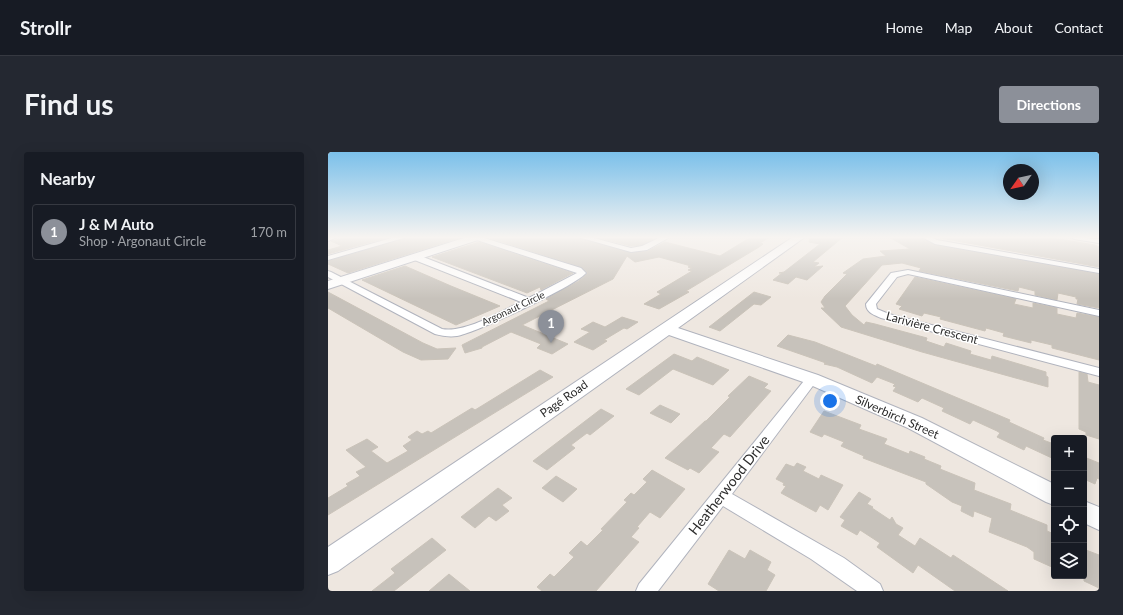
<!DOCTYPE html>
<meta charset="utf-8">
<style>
:root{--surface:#171b24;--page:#242831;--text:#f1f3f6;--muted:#9ea1a6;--line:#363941;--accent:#8c9099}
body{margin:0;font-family:Lato,sans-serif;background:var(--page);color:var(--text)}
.controls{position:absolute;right:12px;bottom:12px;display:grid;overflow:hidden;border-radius:4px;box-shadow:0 4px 16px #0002}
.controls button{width:36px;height:36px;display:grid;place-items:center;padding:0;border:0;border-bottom:1px solid var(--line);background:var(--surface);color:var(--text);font:20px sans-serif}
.compass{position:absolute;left:675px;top:12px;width:36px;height:36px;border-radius:50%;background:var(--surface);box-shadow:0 4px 16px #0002;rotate:236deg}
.you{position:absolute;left:502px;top:249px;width:14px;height:14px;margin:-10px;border:3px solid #fff;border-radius:50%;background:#1a73e8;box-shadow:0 0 0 6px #1a73e833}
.badge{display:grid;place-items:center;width:26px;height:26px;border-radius:50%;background:var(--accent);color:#fff;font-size:13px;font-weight:700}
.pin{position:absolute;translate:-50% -33px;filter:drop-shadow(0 1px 2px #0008)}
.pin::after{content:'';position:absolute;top:21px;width:14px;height:12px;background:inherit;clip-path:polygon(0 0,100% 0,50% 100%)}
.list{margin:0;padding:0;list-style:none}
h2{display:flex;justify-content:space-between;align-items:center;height:52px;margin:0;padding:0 16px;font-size:17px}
h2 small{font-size:13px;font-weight:400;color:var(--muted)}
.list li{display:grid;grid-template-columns:26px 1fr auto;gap:12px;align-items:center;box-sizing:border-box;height:56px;margin:0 8px 8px;padding:0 8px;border:1px solid var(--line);border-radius:4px}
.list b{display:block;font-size:15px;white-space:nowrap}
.list p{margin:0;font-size:13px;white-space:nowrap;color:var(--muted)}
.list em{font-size:13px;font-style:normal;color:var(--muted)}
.icon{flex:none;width:22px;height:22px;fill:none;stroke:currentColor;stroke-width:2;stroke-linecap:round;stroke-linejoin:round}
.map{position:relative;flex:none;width:771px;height:439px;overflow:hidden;border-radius:4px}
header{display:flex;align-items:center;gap:24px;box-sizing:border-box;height:56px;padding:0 20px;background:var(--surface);border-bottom:1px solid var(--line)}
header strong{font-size:19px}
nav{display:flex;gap:22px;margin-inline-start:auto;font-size:14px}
.intro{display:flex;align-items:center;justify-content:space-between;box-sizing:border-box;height:96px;padding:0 24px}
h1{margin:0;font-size:28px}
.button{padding:10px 18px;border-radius:4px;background:var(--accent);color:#fff;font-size:14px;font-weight:700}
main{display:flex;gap:24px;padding:0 24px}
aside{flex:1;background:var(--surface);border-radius:4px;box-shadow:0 4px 16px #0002}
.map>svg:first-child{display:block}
.building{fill:#c7c2bb;stroke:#cac3b9}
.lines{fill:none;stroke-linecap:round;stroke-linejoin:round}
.street-casing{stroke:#b0b3bd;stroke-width:2}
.secondary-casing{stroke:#b0b3bd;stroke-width:2}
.street{fill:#fff;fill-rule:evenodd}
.secondary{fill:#fff;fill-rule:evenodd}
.labels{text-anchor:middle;stroke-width:3;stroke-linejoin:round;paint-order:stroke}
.far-street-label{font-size:10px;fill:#2d2d2d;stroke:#fff}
.street-label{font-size:12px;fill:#2d2d2d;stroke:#fff}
.near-street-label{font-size:14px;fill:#2d2d2d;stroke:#fff}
</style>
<header>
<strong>Strollr</strong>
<nav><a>Home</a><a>Map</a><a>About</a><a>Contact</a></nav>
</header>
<div class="intro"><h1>Find us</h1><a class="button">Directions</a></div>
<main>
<aside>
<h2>Nearby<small></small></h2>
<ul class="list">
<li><span class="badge">1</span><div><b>J &amp; M Auto</b><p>Shop · Argonaut Circle</p></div><em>170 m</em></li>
</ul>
</aside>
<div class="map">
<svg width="771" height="439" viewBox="0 0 771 439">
<rect width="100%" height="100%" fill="#eee7e0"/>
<path class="building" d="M20,85H61L0,102V98L14,94L3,89Z
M80,85H134L20,121L0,112V109Z
M165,85H249L303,101L320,99L337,90L392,104L423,85H442L432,91L435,92L431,95L358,139L361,140L331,157L316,152L333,142L329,140L364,119L360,118L364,116L360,115L363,114L331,105L307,110L299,104L285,127L194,173L240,192L224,202L209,196L213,192L183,180L154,195V196L137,201L134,193L221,149L218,147L251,129L260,121L253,115L162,86Z
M268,85H320L326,87L314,93L303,94Z
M482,85H515L485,110L491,111L486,115L495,114L479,128L468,125L460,132L445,128L454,121H451L456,120L492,92L481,90Z
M561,85H593L607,93L771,122V156L749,152L750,147H748V145L730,141L729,148L707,143V139L691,135L690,139L591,119L593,116L574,111L554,113L517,154L524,163L536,173L538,170L547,172L599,186L598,189L616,195L618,191L643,199L642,202L663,208L664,204L718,220V224L720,225V235L594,200L513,175L493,156H497L493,150L497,144L519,122L515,121L535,107L558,104L552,99L582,97Z
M607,85H719L767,93L771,95V115Z
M151,90L245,121L213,138L212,135L199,141L104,105Z
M77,114L123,134L172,154L128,173L34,128Z
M587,125L688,147L686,152L705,156V151L729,156V162L748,166L749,161L771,165V208L724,196V193L703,188V191L675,184L676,181L658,176L657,179L612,167L613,165L596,161L594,164L571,157L574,154L568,152Z
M0,140L95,191L109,197L128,196L120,207L93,208L75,200L0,156Z
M426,140L443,145L433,153L426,152L392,179L381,175Z
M294,165L310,170L299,177L296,176L276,188L279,189L265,198L246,190L262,180L253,177L265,170L277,175Z
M460,183L487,190L548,214L549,212L682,268L681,270L716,286L715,288L726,292V307L698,294L696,298L669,285L672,281L669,279L645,268L642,272L614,259L616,256L594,246L590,250L565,239L568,235L565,234L567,232L549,225L544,231L509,215L496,212L498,211L449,194Z
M346,202L364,209L369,205L401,218L385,233L345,217L311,243L298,237Z
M212,218L225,225L0,363V346L20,334L18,332L32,324L28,320L38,315L18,298L39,287L50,295L43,299L59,311L80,299L75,294L84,288L80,285L89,279L94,282L100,279L103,281L144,256L147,258Z
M751,220L759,222L760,230L771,233V287L758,283V280L751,277Z
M421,224L440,232L436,236L443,239L402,285L396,282L383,296L391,300L371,321L362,316L360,318L337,306L377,269H378L402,245L400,244Z
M332,253L352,262L343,271L322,261Z
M273,257L286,264L262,283L259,281L243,293L247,296L219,318L205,309Z
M496,259L533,273L531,277L559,287L556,292L581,302L582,299L597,305L596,307L613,314L612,317L647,331L646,338L683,352L682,358L719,373V379L726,382V416L706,407V400L699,395L661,380L664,366L646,359L645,365L633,359L634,354L624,350L598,332V330L535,306L536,304L513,294L516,290L496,282L494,285L482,280Z
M756,305L771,311V327L769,326L767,332L756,327Z
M469,311L478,315L475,319L491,327L493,323L515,333L500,358L492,353L488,360L453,341L458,334L455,333L456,331L448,327L458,312L466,315Z
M324,318L357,337L332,366L322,360L309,375L311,376L303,385L311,390L268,439H214L209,435L222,422L226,425L246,405L241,401L253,389L259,394L275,378L273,377L299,350L296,348L303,341L306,343L319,330L315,327Z
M228,324L249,337L235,350L214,336Z
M170,336L184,346L174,353L181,359L168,369L161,364L147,376L133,365Z
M531,340L543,347L539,352L545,355L544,356L562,368L564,365L568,372L575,376L570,383L587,394L592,386L623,406L625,403L680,439H627L590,413L585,421L549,395L552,391L532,378L529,383L513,374L517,368L512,365Z
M104,386L118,398L66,439H44L67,421L63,417Z
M401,398L417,407L422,398L443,410L439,418L447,423L438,439H391L380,432Z
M758,398L771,403V436L756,429V402L758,403Z
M121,422L142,439H101Z"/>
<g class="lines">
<defs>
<path id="street" d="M0,85H9L0,89Z
M67,85H79L0,108V104Z
M145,85H153L253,116L258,121C247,134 147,181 129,184C122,185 114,184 107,182L0,125V119L3,120L114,177C137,181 172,160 193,150L84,107V103H90L201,146L249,121L146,87Z
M250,85H262L303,96L314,94L333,85H342L319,98L303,100Z
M594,85H603L609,88L771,117V121L607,92Z
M743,85L771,87V91L746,87Z
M580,118L771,158V164L580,122L569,125L548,152L549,157L561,162L771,216V224L553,166C547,163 538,161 538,152L563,121Z
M484,223L488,224L490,227L404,342L516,406L552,432L555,439H529L483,407L395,354L330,439H308L311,432L480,224Z"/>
<path id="secondary" d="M139,85H155L153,87L0,137V129Z
M465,85H477L350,176L490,223L594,266L726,332V353L718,350L580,276L478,231L341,183L10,419L0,423V395Z
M756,349L771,355V378L756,371Z"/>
</defs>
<use href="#street" class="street-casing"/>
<use href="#secondary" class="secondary-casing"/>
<use href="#street" class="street"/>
<use href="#secondary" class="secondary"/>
</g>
<linearGradient id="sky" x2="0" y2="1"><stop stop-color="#7bc0ea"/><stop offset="0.58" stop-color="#f7f4f1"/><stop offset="1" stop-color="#f7f4f1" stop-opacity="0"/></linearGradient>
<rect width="771" height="147" fill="url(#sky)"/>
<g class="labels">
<g class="far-street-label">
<text transform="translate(185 156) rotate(-25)" y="4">Argonaut Circle</text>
</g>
<g class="street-label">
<text transform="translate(604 176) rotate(15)" y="4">Larivière Crescent</text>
<text transform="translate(236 247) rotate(-35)" y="4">Pagé Road</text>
<text transform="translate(569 265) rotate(24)" y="4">Silverbirch Street</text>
</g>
<g class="near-street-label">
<text transform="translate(401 333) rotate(-52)" y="5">Heatherwood Drive</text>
</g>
</g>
</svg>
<div class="controls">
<button>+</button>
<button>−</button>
<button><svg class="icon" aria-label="locate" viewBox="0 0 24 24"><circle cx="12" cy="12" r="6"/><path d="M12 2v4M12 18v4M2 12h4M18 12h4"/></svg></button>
<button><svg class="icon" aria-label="layers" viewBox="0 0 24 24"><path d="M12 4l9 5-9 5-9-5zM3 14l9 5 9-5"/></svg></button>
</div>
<svg class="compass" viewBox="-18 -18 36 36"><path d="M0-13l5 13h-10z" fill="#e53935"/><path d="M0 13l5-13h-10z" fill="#9ea1a6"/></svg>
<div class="you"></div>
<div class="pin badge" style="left:223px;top:191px">1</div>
</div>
</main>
